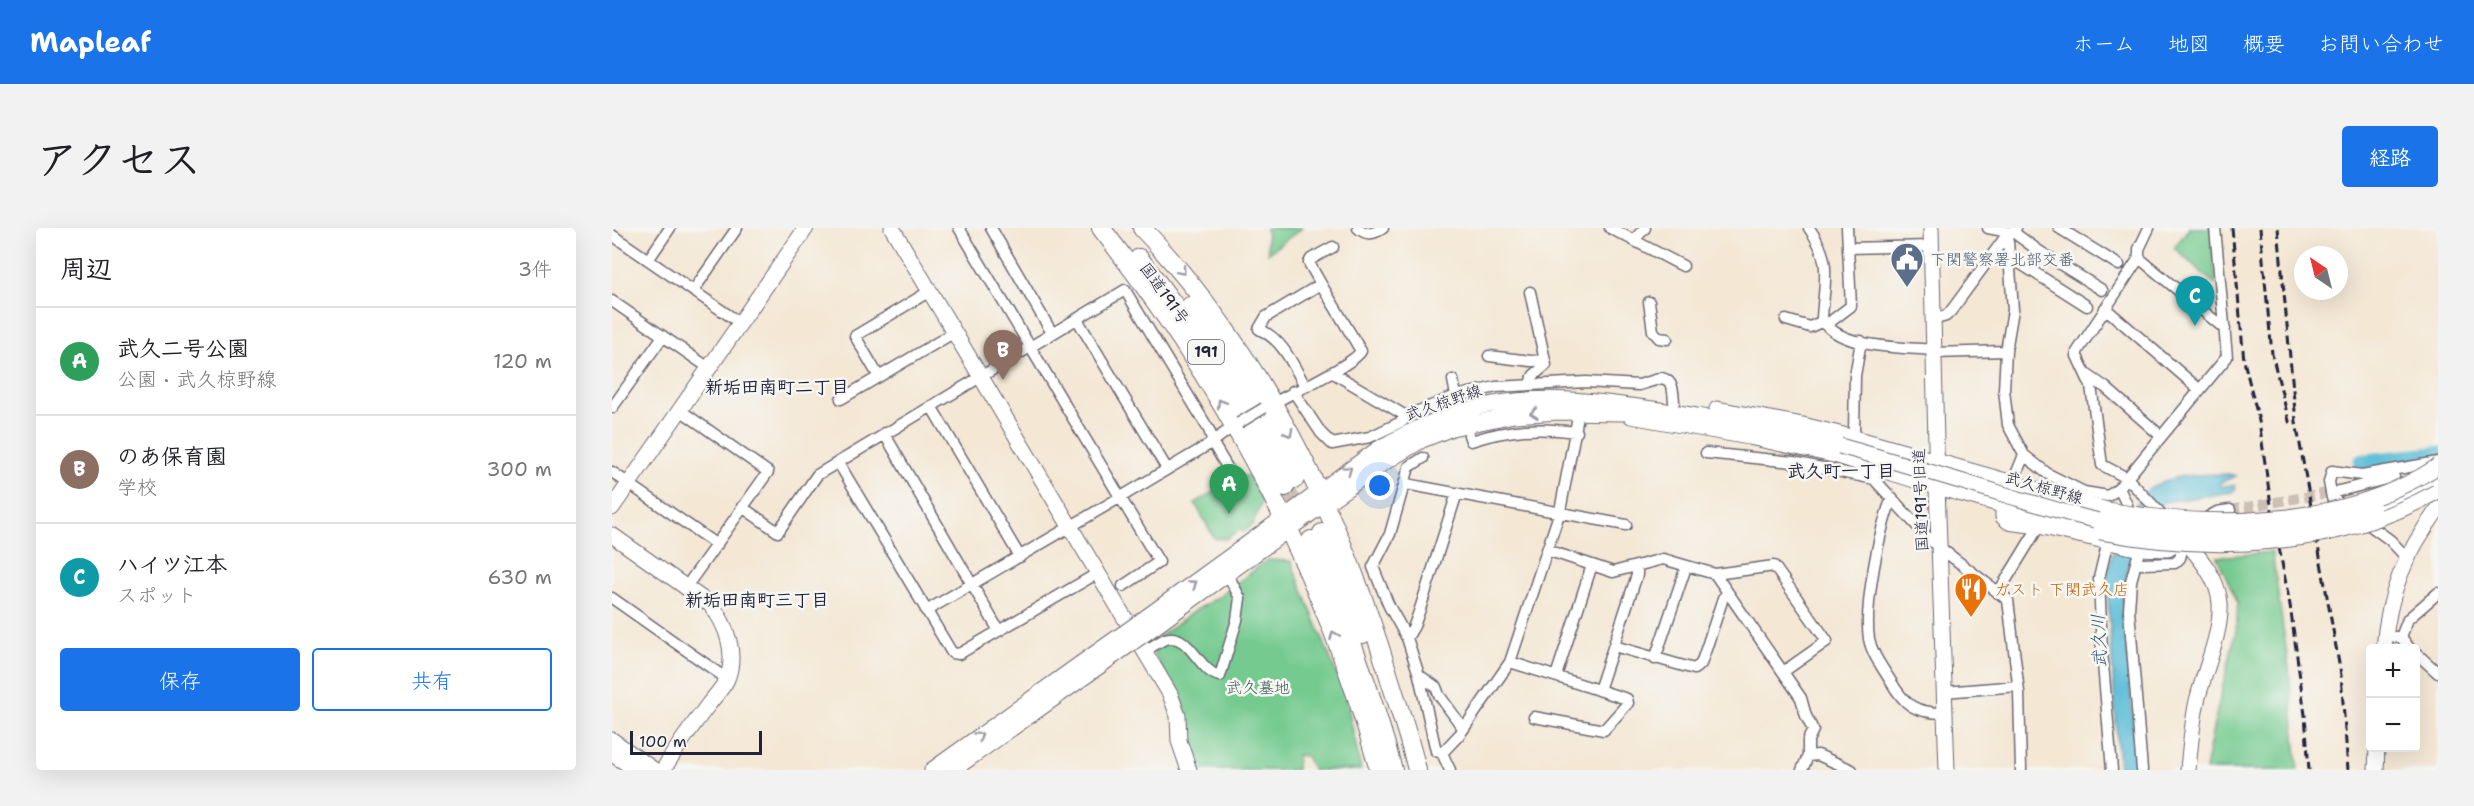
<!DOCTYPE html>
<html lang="ja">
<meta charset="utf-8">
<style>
:root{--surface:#fff;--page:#f2f2f2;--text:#202124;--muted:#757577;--line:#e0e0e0;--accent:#1a73e8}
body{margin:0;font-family:"Shantell Sans","Klee One",sans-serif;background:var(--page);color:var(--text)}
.controls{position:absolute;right:18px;bottom:18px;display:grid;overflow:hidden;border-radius:6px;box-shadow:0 6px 24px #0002}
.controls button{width:54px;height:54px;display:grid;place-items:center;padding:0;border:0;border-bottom:2px solid var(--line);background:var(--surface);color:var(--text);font:30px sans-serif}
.compass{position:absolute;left:1682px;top:18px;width:54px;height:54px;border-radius:50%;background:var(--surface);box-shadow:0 6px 24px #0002;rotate:325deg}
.scale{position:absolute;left:18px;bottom:15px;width:132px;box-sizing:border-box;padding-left:6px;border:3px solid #22223b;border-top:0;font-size:16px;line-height:21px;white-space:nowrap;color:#22223b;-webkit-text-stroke:4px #f6f6f2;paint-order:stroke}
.you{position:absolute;left:768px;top:258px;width:21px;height:21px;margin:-15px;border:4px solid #fff;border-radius:50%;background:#1a73e8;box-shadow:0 0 0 9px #1a73e833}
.badge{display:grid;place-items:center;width:39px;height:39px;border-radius:50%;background:var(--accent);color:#fff;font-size:20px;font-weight:700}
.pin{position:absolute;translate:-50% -50px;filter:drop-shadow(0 2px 3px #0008)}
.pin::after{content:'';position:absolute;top:32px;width:21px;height:18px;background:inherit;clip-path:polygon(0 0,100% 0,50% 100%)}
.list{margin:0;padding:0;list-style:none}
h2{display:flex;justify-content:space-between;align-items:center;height:78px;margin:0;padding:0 24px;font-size:26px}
h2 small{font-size:20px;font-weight:400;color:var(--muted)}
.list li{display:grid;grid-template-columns:39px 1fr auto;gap:18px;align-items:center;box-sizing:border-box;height:108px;padding:0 24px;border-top:2px solid var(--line)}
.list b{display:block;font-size:22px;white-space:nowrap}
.list p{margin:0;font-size:20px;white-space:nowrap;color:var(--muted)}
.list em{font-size:20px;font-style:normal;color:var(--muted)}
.actions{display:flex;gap:12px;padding:18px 24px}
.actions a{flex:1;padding:14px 0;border:2px solid var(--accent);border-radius:6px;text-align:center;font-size:21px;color:var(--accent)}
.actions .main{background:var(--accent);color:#fff}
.map{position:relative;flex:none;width:1826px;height:542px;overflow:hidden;border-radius:6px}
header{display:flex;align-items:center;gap:36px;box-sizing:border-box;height:84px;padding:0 30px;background:var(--accent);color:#fff}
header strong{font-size:28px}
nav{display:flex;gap:33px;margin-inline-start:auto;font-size:21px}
.intro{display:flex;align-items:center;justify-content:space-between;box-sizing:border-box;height:144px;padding:0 36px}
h1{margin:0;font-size:42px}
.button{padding:15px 27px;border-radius:6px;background:var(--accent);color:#fff;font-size:21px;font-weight:700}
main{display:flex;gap:36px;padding:0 36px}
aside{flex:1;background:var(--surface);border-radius:6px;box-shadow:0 6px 24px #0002}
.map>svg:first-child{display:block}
.green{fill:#74ca8f;stroke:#4b7665;stroke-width:1.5}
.water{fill:#59bcd7;stroke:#3e6f89;stroke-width:1.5}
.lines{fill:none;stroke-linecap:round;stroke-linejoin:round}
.river{stroke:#59bcd7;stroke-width:16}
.street-tunnel{stroke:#cac0b5;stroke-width:10;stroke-dasharray:10 5;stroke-linecap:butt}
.highway-tunnel{stroke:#cac0b5;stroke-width:18;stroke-dasharray:18 9;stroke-linecap:butt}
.street-casing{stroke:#6c6771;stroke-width:13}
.secondary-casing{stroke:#6c6771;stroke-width:17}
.highway-casing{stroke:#6c6771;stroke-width:20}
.street{stroke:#fff;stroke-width:10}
.secondary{stroke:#fff;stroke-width:15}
.highway{stroke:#fff;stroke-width:18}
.rail{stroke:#22223b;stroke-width:3;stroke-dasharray:9 4.5;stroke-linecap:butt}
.street-bridge-casing{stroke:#6c6771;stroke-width:13;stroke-linecap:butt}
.secondary-bridge-casing{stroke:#6c6771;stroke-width:17;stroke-linecap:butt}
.street-bridge{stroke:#fff;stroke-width:10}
.secondary-bridge{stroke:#fff;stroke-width:15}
.oneway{stroke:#9c9ca7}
.labels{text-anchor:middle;stroke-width:5;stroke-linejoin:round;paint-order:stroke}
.shield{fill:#f6f6f2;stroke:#626272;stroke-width:1.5}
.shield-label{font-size:15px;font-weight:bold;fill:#22223b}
.service-label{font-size:16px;fill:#4e5e75;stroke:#f6f6f2;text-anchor:start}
.street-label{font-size:16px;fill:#22223b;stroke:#f6f6f2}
.food-label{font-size:16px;fill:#c56008;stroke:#f6f6f2;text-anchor:start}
.park-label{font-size:16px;fill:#3f5d58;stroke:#f6f6f2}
.neighbourhood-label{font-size:18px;font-weight:bold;fill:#22223b;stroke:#f6f6f2}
.water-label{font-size:18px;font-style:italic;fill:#355872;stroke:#f6f6f2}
</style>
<header>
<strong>Mapleaf</strong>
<nav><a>ホーム</a><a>地図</a><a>概要</a><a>お問い合わせ</a></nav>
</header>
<div class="intro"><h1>アクセス</h1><a class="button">経路</a></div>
<main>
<aside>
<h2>周辺<small>3件</small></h2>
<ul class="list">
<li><span class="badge" style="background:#2e9e5b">A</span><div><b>武久二号公園</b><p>公園 · 武久椋野線</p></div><em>120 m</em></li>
<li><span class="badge" style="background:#8d6e63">B</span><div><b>のあ保育園</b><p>学校</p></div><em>300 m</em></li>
<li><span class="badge" style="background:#0f9aa8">C</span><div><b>ハイツ江本</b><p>スポット</p></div><em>630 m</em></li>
</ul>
<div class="actions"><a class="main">保存</a><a>共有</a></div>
</aside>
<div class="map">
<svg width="1826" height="542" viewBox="0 0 1826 542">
<rect width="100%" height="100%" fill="#f6f6f2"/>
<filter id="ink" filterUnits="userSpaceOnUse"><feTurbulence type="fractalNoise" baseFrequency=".0167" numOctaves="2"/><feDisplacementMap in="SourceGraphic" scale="12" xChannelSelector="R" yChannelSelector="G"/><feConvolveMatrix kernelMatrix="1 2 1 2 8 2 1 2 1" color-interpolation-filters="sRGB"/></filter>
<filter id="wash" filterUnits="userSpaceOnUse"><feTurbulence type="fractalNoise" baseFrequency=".008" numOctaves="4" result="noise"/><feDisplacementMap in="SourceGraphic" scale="24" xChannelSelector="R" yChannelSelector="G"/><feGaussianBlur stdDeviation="1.35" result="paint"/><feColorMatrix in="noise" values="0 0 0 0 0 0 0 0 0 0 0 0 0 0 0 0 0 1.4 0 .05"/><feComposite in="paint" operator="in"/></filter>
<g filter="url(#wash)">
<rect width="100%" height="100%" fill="#f4e7d4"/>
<path class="green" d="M654,0H690L656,25Z
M1577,0H1599L1604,57L1562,20Z
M636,247L650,273L641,296L632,304L629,301L614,311L602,310L583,275L622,252Z
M1660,324L1677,441L1686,542H1593L1601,500L1624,403L1626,375L1605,329Z
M655,332L679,333L734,469L749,542H701L694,528L685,527V542H582L573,508L569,471L542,427L547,409L581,384L608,368Z"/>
<path class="water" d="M1616,246L1624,248L1607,255L1609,258L1623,257L1624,260L1620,264L1552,274L1543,282L1516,339L1511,370L1525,542H1507L1496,370C1496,363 1495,355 1496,347C1498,326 1522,272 1539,260C1561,245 1591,247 1616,246Z"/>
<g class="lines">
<path class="river" d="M1749,234L1826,226"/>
</g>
</g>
<g filter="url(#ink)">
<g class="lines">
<path class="street-tunnel" d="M1618,282L1727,263"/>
<path class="highway-tunnel" d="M673,259L699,311"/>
<defs>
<path id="street" d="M347,0L547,334L511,358
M379,0L440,105
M746,0C755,8 762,6 771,0
M998,0L1071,38
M1197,0C1221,33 1212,53 1210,90C1224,121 1291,119 1321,122
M1376,0L1397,4
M1447,0L1507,37
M1537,0L1527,21V30L1465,124V128L1479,158L1490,237L1515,250L1554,291
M1401,4L1427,23L1490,62
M0,7L128,95
M1394,9L1396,13L1401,82L1394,123L1392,162L1396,197L1412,227L1436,246L1472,264L1496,268L1506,261L1615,129L1603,0
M1022,12L1033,0
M1236,20L1320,18
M1398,29L1475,78
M1527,30L1613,101
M36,32L58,0
M709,56L697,35L699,31L721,19
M81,63L125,0
M0,73L97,140
M1037,74L1041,103L1047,110L1055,111
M1493,80L1588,162
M465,91L555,241
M1174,92L1198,99L1211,93
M1321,92L1334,88L1339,83L1397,4H1401L1404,0
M1214,97L1239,78L1235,0
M1321,125L1394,123
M877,128L919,133L932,132
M721,145L794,188L844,168L884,159L974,154L1027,157L1050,150C1062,153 1061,164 1062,174
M1474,146L1493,159L1549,208
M267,149L243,108L318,63
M841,152L845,173
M917,157L922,147L934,137L918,64
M681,163L709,205L720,216L758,209L791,193L794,188
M229,171L343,104
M658,177C675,167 743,136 749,123L709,56L654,89L647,101C671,112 680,135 693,158
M319,178L408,329
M0,180L51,108
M68,182L156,244L79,352
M1242,204L1243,148L1249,113
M272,205L387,403
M857,207L859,213C897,201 925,199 965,204
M1094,225L1181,234L1262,251L1318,312L1396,372L1407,464L1409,542
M226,234L340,425L347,426L486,345
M0,244L105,317
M794,256L1014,297
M1400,256L1412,227
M1507,260L1515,277L1511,289
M1727,263L1782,249
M845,265L808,381L802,398L795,410L807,447L824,459L827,467L851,500
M1280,270C1267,302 1252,378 1257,411C1260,426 1270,439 1278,452C1293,478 1303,485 1333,485
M130,279L166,304L205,247L513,62L597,202L603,219L622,251
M1734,280L1720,270L1717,254L1720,243L1750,247L1826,234
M1749,291L1778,312L1794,329
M1591,292L1605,284L1618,282
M1528,320L1519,353L1517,382L1530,542
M935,322L1001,344L1051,331L1103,346L1189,470L1194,488L1201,502L1196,512V528L1190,542
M1524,334L1530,336L1563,335L1568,330L1574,309
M1103,346L1162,338L1215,413L1171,444
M1386,365L1427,298
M0,370L115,451
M314,383L514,266L596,217L625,196
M1783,409H1789L1798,421
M1789,409L1796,391L1826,365
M795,410L777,378L761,339L778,306L797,239L811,230
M1002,418L1082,441L1089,436L1111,370L1116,366
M532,424C538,420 546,414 553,411C578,403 586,444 608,448L625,392L628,370L616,347
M1804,425L1826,445
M1043,431L1074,339
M898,434L1015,471L1016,475L992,502L922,489
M807,447L824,523L830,525L838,542
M944,448L980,337
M987,462L1025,347V338
M1332,464L1406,458
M830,525L848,506L898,434L948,283L967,183
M1196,528L1206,527L1240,542
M1500,542L1490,424L1487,350L1494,321L1501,308"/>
<path id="secondary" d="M280,0L558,466L566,488L567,513L577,542
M1319,0L1325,259L1335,542
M1105,181L1191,197L1243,210L1495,282
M1019,188L1137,209L1226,228L1325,259L1488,304
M1786,271L1826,251
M1391,278V289L1397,294L1403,295L1427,298L1524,320L1556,321L1572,311C1587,329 1606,350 1608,375C1610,405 1592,443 1585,473C1580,496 1578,519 1576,542
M1761,279L1793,263
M0,280L194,0
M0,307L99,377C115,397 125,426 115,451C111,460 102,469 96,477C80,498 65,519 51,542
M533,390L766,221C797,203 831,187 867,179C919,166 974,172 1026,179C1094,188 1161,202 1228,218
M541,400L691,291L770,236L810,212L840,200L902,187L947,184L1011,185
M1772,421C1776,365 1793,326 1826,281
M0,512L42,542
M0,526L25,542
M320,542L468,436
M341,542L475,447
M1764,542L1765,520"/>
<path id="highway" d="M489,0C615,162 712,344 767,542
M530,0C650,127 724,277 775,442C785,475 797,508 805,542
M527,30C583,101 630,179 673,259
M578,78L641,174L683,251
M710,305L751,406
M699,312C730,387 760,463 781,542"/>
</defs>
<use href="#street" class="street-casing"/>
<use href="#secondary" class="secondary-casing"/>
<use href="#highway" class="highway-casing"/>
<use href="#street" class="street"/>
<use href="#secondary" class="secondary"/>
<use href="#highway" class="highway"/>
<path class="rail" d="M1620,0L1632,133L1647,193L1659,277L1678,377L1693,487L1697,542
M1648,0L1660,126L1678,197
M1666,0L1684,194L1729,447L1736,542"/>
<defs>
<path id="street-bridge" d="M627,195L652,180"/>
<path id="secondary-bridge" d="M1228,218C1284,234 1339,250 1394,267C1441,281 1488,296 1536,302C1612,311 1687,302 1761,279
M1495,282C1599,301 1735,299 1826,238
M1488,304C1600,325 1725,321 1826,263
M468,436L533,390
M475,447L541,400"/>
</defs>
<use href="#street-bridge" class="street-bridge-casing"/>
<use href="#secondary-bridge" class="secondary-bridge-casing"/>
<use href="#street-bridge" class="street-bridge"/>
<use href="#secondary-bridge" class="secondary-bridge"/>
</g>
<defs><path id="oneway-chevron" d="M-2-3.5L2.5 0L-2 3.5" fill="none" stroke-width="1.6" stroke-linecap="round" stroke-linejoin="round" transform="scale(1.5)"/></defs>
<g class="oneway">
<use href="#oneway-chevron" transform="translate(570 43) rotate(49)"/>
<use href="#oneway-chevron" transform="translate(609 175) rotate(-122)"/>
<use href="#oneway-chevron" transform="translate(922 185) rotate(175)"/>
<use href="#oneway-chevron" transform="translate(677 205) rotate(62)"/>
<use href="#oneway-chevron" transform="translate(736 242) rotate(-35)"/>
<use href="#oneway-chevron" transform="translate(581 356) rotate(-36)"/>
<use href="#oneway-chevron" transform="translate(722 407) rotate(-113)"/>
<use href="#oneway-chevron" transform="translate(367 508) rotate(-36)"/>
</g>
</g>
<defs>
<symbol id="civic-pin" viewBox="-11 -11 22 30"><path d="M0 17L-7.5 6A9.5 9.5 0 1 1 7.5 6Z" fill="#5c6f8a" stroke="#f6f6f2"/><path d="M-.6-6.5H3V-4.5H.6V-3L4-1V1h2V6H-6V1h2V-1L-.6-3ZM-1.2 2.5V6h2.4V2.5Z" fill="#fff"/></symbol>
<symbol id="restaurant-pin" viewBox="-11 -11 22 30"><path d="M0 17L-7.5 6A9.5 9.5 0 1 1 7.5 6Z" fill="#e8710a" stroke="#f6f6f2"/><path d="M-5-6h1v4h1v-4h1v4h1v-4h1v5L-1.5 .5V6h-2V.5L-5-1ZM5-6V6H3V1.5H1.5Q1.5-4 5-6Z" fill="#fff"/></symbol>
</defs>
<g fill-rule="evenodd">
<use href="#civic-pin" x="1276" y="12" width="38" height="52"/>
<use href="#restaurant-pin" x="1340" y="342" width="38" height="52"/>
</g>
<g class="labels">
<rect class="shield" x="576" y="112" width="36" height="24" rx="4.5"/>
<g class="shield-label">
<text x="594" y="129">191</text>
</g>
<g class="service-label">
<text x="1318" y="37">下関警察署北部交番</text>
</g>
<g class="street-label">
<text transform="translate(553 65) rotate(54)" y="6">国道191号</text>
<text transform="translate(831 174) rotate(-19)" y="6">武久椋野線</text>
<text transform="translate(1432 259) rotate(16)" y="6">武久椋野線</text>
<text transform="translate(1308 272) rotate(-92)" y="6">国道191号旧道</text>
</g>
<g class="food-label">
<text x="1382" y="367">ガスト 下関武久店</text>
</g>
<g class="park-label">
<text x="646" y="465">武久墓地</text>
</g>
<g class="neighbourhood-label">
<text x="165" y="165">新垢田南町二丁目</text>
<text x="1229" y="249">武久町一丁目</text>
<text x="145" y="378">新垢田南町三丁目</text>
</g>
<g class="water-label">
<text transform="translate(1487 413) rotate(-92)" y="6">武久川</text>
</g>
</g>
</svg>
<div class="controls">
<button>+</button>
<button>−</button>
</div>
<svg class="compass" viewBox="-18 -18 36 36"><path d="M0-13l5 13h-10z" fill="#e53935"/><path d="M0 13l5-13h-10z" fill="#757577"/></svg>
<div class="scale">100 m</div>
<div class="you"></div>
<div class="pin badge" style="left:617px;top:286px;background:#2e9e5b">A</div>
<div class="pin badge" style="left:391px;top:152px;background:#8d6e63">B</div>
<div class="pin badge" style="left:1583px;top:98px;background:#0f9aa8">C</div>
</div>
</main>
